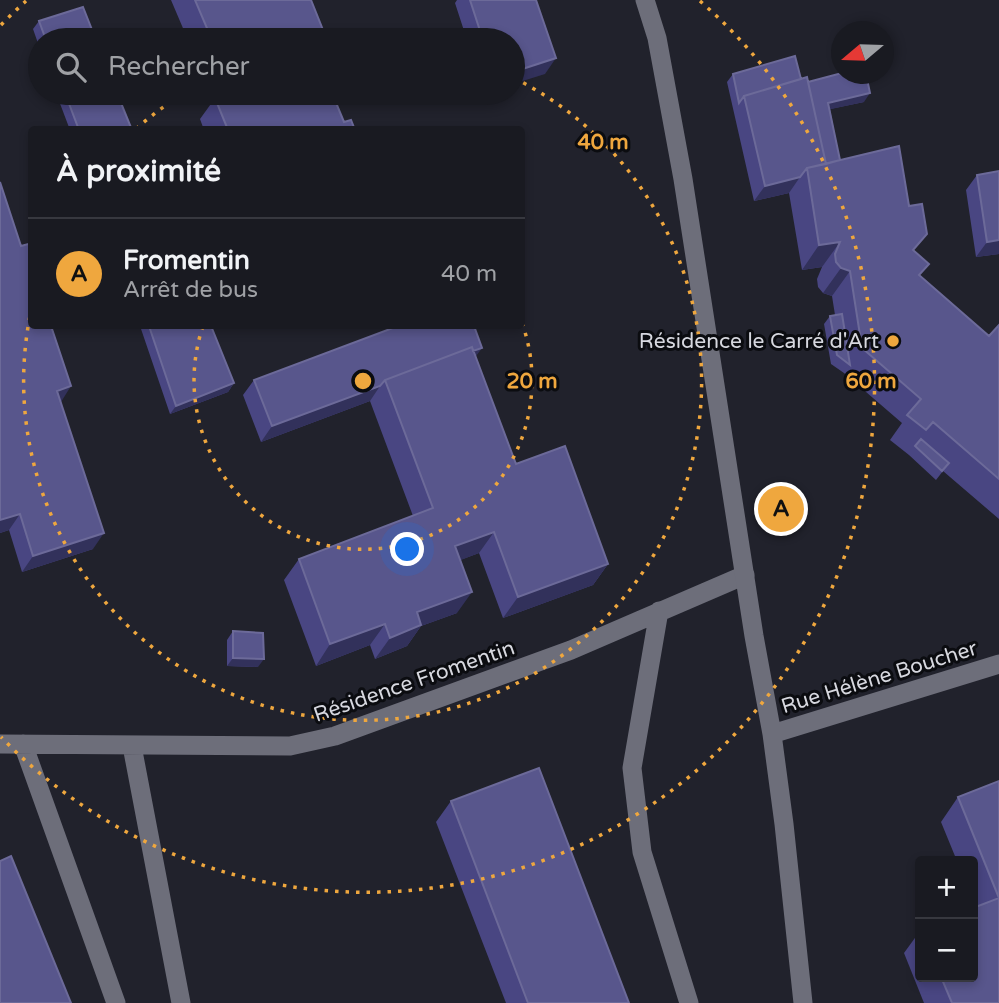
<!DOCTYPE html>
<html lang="fr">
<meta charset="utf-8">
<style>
:root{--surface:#191a21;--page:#22232a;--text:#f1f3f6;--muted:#9fa1a5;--line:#37383f;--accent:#efa73e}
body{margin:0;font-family:"Varela Round",sans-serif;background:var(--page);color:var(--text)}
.controls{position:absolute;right:21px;bottom:21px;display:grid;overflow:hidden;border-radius:7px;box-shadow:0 4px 10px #0003}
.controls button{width:63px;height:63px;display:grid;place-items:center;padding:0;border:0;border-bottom:2px solid var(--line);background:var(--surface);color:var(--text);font:35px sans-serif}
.compass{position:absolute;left:831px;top:21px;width:63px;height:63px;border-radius:50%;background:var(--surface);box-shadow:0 4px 10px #0003;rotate:251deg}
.you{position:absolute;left:408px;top:550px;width:24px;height:24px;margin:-18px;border:5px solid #fff;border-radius:50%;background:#1a73e8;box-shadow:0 0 0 10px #1a73e833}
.badge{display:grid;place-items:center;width:46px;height:46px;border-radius:50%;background:var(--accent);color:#111;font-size:23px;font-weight:700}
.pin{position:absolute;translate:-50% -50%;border:4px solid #fff;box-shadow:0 2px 7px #0006}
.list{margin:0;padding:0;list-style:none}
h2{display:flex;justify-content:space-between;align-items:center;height:91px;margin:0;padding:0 28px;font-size:30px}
h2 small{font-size:23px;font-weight:400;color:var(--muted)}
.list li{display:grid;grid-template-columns:46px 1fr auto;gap:21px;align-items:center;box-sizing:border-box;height:112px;padding:0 28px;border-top:2px solid var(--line)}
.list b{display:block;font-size:26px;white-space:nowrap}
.list p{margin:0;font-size:23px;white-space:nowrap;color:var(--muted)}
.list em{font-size:23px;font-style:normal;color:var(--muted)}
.icon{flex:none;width:38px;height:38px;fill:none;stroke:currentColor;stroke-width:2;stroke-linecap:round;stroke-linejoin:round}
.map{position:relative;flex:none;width:999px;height:1003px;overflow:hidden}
.search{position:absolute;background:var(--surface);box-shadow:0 4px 10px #0003;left:28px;top:28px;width:497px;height:77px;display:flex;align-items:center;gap:18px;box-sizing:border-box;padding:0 24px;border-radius:38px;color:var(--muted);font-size:26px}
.panel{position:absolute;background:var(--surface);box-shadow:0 4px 10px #0003;left:28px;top:126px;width:497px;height:203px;border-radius:7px}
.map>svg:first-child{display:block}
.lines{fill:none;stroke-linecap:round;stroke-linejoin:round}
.service{stroke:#6d6e7a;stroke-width:19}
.minor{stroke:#6d6e7a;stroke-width:19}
.wall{fill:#494682}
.shaded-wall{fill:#32315b}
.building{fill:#58568c;stroke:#6c6a99;stroke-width:2}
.ring{fill:none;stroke:#efa73e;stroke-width:3.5;stroke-dasharray:3.5 7}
.poi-dot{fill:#efa73e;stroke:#0b0c10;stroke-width:2.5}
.labels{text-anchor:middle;stroke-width:6;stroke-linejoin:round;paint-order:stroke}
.poi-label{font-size:21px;fill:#d7d8df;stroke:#0b0c10;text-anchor:end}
.street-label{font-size:21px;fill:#d7d8df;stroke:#0b0c10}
.centre{fill:#efa73e;stroke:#0b0c10;stroke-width:3.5}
.ring-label{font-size:21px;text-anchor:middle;font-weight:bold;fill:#efa73e;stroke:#0b0c10;stroke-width:6;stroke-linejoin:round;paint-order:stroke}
</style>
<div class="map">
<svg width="999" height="1003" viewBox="0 0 999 1003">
<rect width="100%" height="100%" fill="#21222c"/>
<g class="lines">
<path class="service" d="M659,611L632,768L642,852L689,1003
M0,744L290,746L335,736L571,650L745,575
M23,744L116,1003
M132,746L181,1003"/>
<path class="minor" d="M645,0L657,38L683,179L754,636L772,734L784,824L803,1003
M772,734L999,664"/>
</g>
<path class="wall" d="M171,0H311L327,40H188Z
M457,0H536L545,74L513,40H467L455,3Z
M39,21L96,40H40V49L33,29Z
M733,74L801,79L864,102L830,109L840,160L915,252L920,276L989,336L999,325V519L943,471L936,480L909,455L890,440L902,423L844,373L831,364L824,324L830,316L835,315L832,296L823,293L818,287L817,279L822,267L802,270L789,193L754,201L727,82Z
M56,93H117L132,130H70Z
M210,93H332L344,122L355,130H204L200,119L213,101Z
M977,175L999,254L976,257L966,190Z
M0,182L61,402L93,549L22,572L9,530L0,533Z
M140,326H211L234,383L228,392L170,414Z
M476,357L516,464L608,564L593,585L503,618L479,553L460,560L457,613L421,626L407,646L375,659L370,645L316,666L284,580L299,559L413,516L370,401L261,442L243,395L254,380Z
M233,631L258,667L227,666V640Z
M999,781V1003H924L904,953L920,931V977H973L975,907L973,901V861H957L941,822L958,797Z
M451,801L629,1003H506L436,822Z"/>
<path class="shaded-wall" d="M556,58L545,74L513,84V72Z
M870,93L864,102L822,111L828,103Z
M800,177L789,193L754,201L765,186Z
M999,240V254L976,257L987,242Z
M840,242L822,267L802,270L819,245Z
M841,268L850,271L832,296L823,293Z
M482,348L471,363L386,383Z
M234,383L228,392L170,414L176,406Z
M71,386L61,402L57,391Z
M380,386L370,401L261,442L272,426Z
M20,514L9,530L0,533V520Z
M494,532L479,553L440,568L455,546Z
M104,533L93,549L22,572L33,556Z
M608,564L593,585L503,618L518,597Z
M472,592L457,613L421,626L407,646L375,659L390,638L417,612Z
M385,624L370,645L316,666L330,644Z
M233,658L264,659L258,667L227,666Z"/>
<path class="building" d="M195,0H311L327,40H212Z
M470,0H536L556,58L513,72V40H483Z
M83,7L96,40H46L39,21Z
M795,56L801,79L744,96L739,103L733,74Z
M842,73L866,74L870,93L828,103L840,160L826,164L808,82Z
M807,77L826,164L807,168L800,177L765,186L744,96Z
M65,93H117L132,130H79Z
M228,93H332L344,122L351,120L355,130H228L215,98Z
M899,146L909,206L922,204L927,234L913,250L929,264L919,275L989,336L999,325V479L933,422L926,430L907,415L921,399L862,348L850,271L841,268L836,262L835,254L840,242L819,245L807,168Z
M999,171V240L987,242L977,175Z
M0,182L21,246L32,243V326H51L71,386L57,391L104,533L33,556L20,514L0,520Z
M842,314L850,365L837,355L830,316Z
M149,326H211L234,383L176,406Z
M398,326H474L482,348L473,351L472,347L385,380L380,386L272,426L254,380Z
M472,347L516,464L565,446L608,564L518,597L494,532L455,546L472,592L417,612L421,625L390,638L385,624L330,644L299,559L433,508L385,380Z
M921,439L949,463L942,471L915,446Z
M233,631L263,633L264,659L233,658Z
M539,768L629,1003H528L451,801Z
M999,781V898L958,797Z
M11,856L71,1003H0V861Z
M999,898V1003H952L941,977H973V908Z"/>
<g class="ring">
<path d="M522 323A169 169 0 1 1 203 326"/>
<path d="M136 129A339 339 0 0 1 183 94M514 78A339 339 0 1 1 31 311"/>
<path d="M1 25A508 508 0 0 1 26 1M700 1A508 508 0 1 1 1 737"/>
</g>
<circle class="poi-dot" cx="893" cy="341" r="7"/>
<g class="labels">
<g class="poi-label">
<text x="879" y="348">Résidence le Carré d'Art</text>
</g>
<g class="street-label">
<text transform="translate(879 677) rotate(-17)" y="7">Rue Hélène Boucher</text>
<text transform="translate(414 681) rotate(-19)" y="7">Résidence Fromentin</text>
</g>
</g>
<circle cx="363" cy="381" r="10" class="centre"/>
<g class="ring-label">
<text x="603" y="149">40 m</text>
<text x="532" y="388">20 m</text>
<text x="871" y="388">60 m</text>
</g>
</svg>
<div class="controls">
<button>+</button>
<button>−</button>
</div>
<svg class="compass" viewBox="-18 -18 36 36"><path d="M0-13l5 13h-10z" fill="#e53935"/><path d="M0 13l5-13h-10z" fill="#9fa1a5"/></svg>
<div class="you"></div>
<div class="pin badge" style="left:781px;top:509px">A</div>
<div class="search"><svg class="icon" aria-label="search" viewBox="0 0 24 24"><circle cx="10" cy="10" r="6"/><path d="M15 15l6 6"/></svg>Rechercher</div>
<section class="panel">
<h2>À proximité<small></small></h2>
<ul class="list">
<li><span class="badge">A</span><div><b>Fromentin</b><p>Arrêt de bus</p></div><em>40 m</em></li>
</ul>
</section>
</div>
